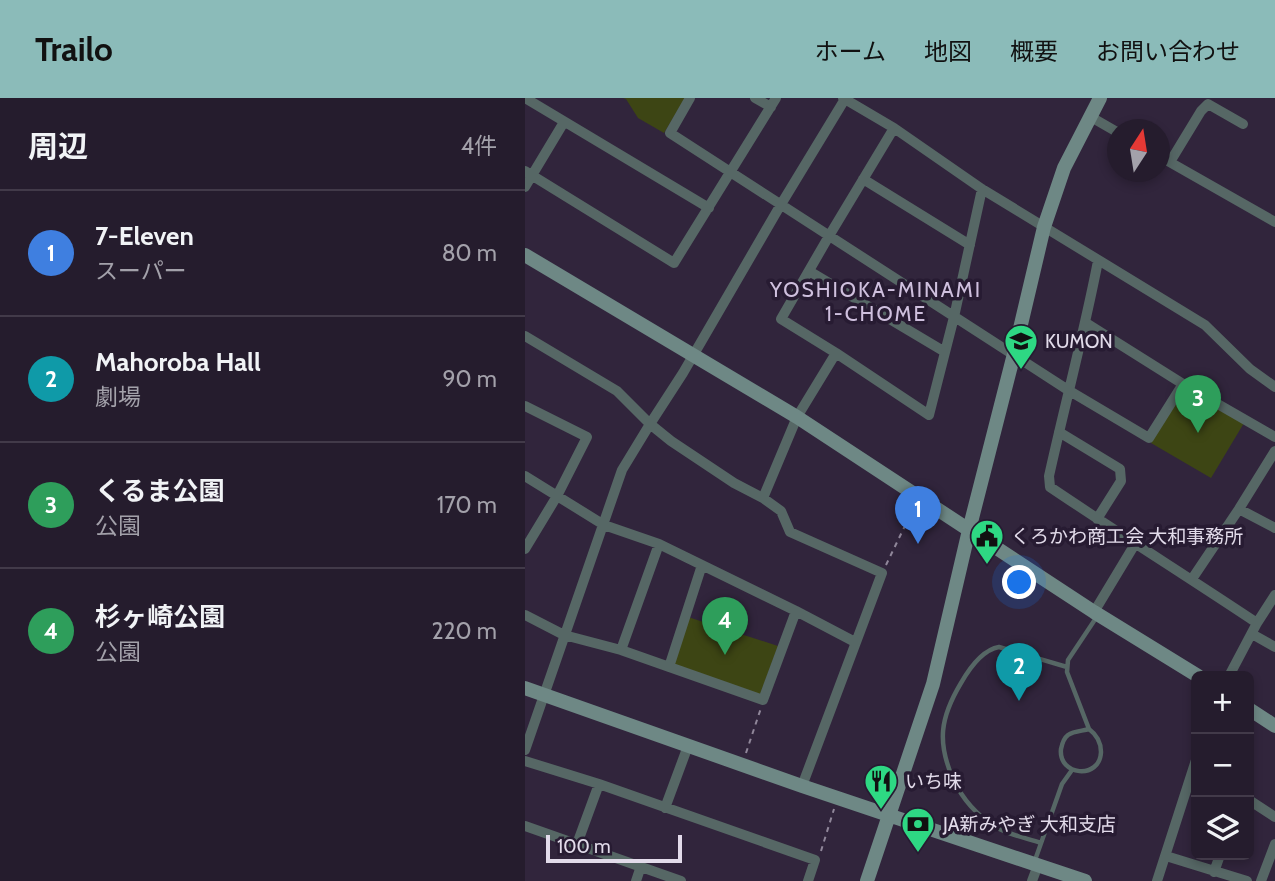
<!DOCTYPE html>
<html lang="ja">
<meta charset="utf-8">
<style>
:root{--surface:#251c2d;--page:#312939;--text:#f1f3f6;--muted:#a3a1aa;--line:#423a49;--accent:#8bbbb9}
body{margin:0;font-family:Cabin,"Noto Sans JP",sans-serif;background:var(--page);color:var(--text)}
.controls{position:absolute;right:21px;bottom:21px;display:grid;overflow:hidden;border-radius:10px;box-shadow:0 4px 10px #0003}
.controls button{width:63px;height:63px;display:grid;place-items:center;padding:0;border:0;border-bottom:2px solid var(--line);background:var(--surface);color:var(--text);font:35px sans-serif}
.compass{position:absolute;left:582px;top:21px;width:63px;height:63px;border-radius:50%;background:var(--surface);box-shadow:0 4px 10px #0003;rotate:12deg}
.scale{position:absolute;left:21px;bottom:18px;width:136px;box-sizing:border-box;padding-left:7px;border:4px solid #e2dbea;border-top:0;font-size:19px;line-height:24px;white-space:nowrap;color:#e2dbea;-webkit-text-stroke:5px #271b32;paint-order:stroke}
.you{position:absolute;left:495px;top:485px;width:24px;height:24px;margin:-18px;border:5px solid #fff;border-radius:50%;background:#1a73e8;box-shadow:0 0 0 10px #1a73e833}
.badge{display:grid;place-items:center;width:46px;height:46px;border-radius:50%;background:var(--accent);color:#fff;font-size:23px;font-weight:700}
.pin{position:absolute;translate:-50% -58px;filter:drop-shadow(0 2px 4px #0008)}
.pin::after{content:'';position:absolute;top:37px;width:24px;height:21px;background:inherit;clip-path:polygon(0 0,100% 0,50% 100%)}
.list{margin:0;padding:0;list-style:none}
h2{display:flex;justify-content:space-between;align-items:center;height:91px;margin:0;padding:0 28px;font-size:30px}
h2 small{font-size:23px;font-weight:400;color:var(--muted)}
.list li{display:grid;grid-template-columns:46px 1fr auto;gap:21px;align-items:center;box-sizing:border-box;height:126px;padding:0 28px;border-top:2px solid var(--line)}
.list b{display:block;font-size:26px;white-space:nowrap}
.list p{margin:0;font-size:23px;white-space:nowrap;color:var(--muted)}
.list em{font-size:23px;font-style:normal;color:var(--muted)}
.icon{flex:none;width:38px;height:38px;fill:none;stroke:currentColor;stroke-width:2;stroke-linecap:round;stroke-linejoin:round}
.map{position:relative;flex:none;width:750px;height:783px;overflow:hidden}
header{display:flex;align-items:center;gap:42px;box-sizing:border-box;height:98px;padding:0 35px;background:var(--accent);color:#111}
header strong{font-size:33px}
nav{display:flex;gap:38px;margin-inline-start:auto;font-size:24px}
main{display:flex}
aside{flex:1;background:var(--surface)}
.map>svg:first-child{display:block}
.green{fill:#3d4514}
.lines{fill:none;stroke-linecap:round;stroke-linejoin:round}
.path{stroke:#90879a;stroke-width:2;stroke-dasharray:5 5;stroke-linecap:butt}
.lane{stroke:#566765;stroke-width:4.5}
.street{stroke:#566765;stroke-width:10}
.secondary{stroke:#6e8885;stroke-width:14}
.labels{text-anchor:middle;stroke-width:7;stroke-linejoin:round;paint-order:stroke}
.poi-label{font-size:19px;fill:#e2dbea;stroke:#271b32;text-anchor:start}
.neighbourhood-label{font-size:21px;letter-spacing:2px;fill:#cfc0de;stroke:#271b32}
</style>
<header>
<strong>Trailo</strong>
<nav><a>ホーム</a><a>地図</a><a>概要</a><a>お問い合わせ</a></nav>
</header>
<main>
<aside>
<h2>周辺<small>4件</small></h2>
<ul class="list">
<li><span class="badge" style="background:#3f7fe0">1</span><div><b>7-Eleven</b><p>スーパー</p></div><em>80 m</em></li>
<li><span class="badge" style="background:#0f9aa8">2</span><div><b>Mahoroba Hall</b><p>劇場</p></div><em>90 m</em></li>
<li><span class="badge" style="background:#2e9e5b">3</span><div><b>くるま公園</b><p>公園</p></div><em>170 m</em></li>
<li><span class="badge" style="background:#2e9e5b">4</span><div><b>杉ヶ崎公園</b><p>公園</p></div><em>220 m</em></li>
</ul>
</aside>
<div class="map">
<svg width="750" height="783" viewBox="0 0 750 783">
<rect width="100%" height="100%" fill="#31253c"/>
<path class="green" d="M98,0H160L139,35L113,20L101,1Z
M659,291L719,325L686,380L626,345Z
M163,519L253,548L235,597L147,566Z"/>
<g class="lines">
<path class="path" d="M361,467L389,409
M221,655L236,610
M296,753L309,711"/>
<path class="lane" d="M564,631C558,633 549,633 543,637C539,640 537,646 536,651C533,678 575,682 576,654C576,644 572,637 564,631L542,574L543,562L571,520
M516,745C501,740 484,737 471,729C451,717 438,702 428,681C412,644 415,620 436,585C444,571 457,552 474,549L542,569
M509,765L537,686L547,672"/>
<path class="street" d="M0,0L184,110
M165,0L145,35L543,292L624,340L658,286L750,339
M230,0L246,9
M318,0L369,30L457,91L680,227L725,271L750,289
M566,19L592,34
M369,30L304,138L256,221L311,255L404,317L429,219L457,91
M634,58L750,124
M645,64L676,13L683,6L718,26
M0,73L149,165L251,0
M338,81L445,147
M0,89L39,24
M573,163C559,235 540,306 524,378L525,389C593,435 663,479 732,525
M284,173L420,254
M561,225L658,286
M0,238L92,293L125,326L146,343L209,385L238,400L256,413L265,434L357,475L277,688
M0,308L62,339L32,398L0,451
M534,334L595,371L596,383L572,421
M0,378L79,427L134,446L271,513L330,544
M238,400L272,319L311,255
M714,411L750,430
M667,481L714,411L750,353
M569,514L610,446
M0,517L39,537L96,552L238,602L271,513
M727,536L750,549
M96,552L134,446
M144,569L177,467
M704,578L732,525L750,497
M0,652L97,372L125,326L158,275L255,108L320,1
M0,663L74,686L290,762L283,783
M724,702L750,719
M140,710L163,648
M0,728L156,783
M52,746L74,686
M641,758L722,783
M689,774L695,757
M111,783L116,768
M507,783L513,767
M632,783L671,662
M736,783L750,746"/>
<path class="secondary" d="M0,157L272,319L569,514L673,578
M0,590L277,688L560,783
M724,611L750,628
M342,783L408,586L444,432L489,256L519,129L539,70L575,0"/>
</g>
<defs>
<symbol id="school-pin" viewBox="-11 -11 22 30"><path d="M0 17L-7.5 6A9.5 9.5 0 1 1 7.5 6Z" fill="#2ed883" stroke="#271b32"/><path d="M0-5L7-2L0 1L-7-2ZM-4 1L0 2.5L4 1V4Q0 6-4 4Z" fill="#111"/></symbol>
<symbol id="civic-pin" viewBox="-11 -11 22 30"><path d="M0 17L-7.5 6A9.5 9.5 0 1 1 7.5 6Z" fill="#2ed883" stroke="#271b32"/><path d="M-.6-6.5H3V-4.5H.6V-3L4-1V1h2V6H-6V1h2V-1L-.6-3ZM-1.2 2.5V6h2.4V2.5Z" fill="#111"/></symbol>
<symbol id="restaurant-pin" viewBox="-11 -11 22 30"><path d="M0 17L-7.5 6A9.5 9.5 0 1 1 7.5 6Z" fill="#2ed883" stroke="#271b32"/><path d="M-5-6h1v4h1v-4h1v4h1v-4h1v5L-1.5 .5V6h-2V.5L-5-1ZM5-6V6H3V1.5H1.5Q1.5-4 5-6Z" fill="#111"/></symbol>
<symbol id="bank-pin" viewBox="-11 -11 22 30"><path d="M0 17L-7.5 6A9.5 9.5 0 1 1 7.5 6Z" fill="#2ed883" stroke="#271b32"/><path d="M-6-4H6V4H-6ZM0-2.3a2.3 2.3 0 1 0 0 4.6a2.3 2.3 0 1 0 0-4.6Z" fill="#111"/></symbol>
</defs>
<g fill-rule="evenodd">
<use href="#school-pin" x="477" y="224" width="38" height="52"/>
<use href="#civic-pin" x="443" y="419" width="38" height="52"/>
<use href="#restaurant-pin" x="337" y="664" width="38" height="52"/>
<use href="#bank-pin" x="374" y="707" width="38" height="52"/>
</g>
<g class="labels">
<g class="poi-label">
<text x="520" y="250">KUMON</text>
<text x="486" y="445">くろかわ商工会 大和事務所</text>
<text x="380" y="690">いち味</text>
<text x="418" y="733">JA新みやぎ 大和支店</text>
</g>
<g class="neighbourhood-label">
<text x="351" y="199">YOSHIOKA-MINAMI<tspan x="351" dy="24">1-CHOME</tspan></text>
</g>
</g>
</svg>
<div class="controls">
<button>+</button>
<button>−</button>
<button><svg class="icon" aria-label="layers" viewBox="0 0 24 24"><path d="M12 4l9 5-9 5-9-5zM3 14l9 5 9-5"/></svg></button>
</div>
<svg class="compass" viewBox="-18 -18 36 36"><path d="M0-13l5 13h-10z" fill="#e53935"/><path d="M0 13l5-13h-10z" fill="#a3a1aa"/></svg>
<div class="scale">100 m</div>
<div class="you"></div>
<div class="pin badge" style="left:393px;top:446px;background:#3f7fe0">1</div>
<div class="pin badge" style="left:494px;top:603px;background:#0f9aa8">2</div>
<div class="pin badge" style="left:673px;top:335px;background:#2e9e5b">3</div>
<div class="pin badge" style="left:200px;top:557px;background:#2e9e5b">4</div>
</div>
</main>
